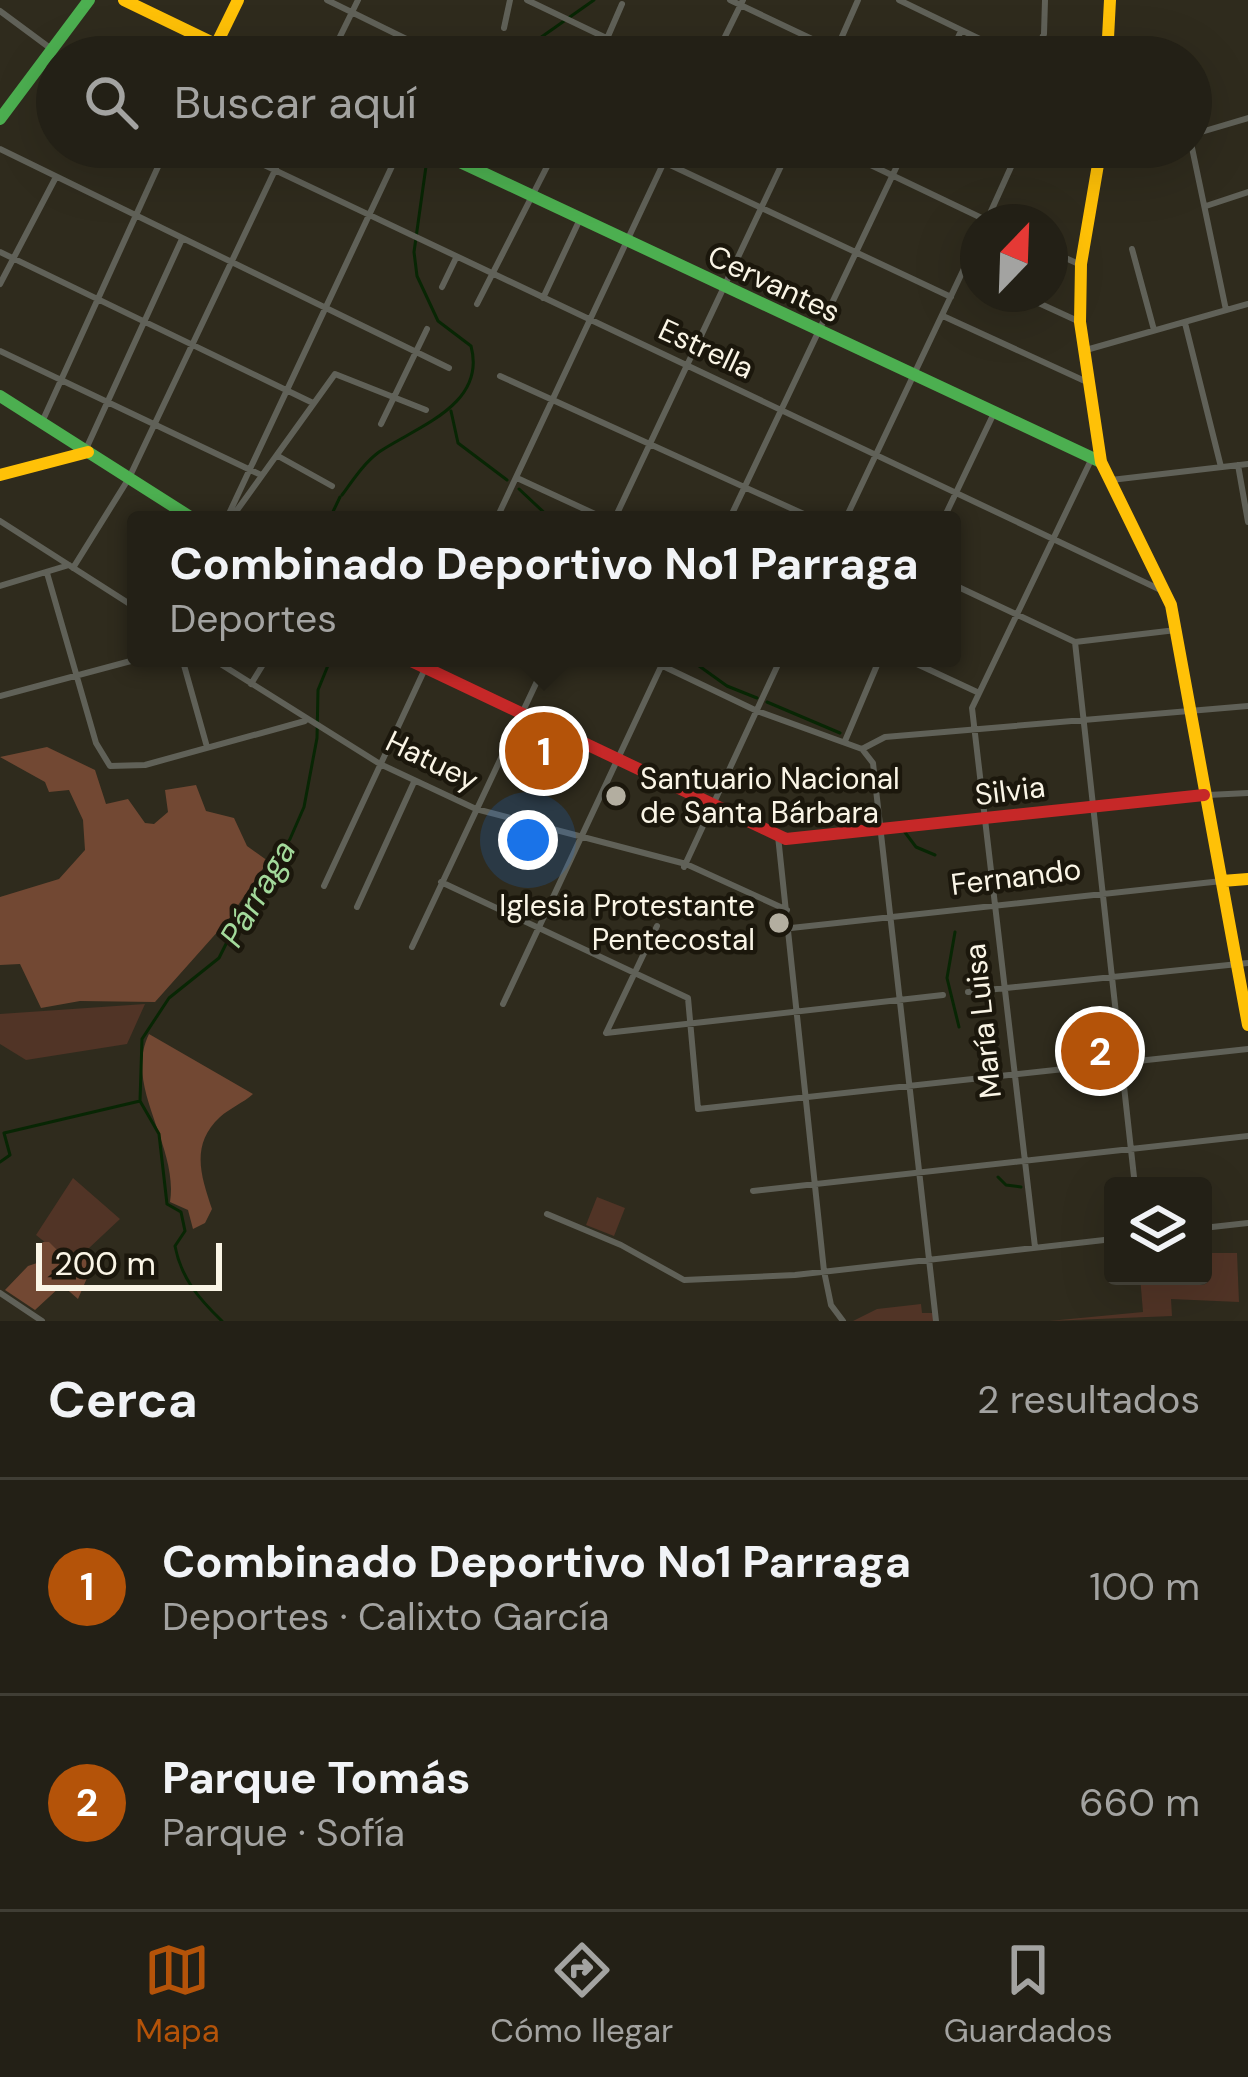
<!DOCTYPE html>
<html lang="es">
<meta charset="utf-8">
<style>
:root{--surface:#232016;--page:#2f2d23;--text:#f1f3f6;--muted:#a3a3a1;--line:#403e35;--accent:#b45309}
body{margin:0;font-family:"DM Sans",sans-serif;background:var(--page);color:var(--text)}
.controls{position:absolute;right:36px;bottom:36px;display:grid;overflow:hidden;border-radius:12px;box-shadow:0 12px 48px #0002}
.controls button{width:108px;height:108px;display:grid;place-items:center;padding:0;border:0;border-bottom:3px solid var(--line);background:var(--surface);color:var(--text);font:60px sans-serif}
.compass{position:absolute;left:960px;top:204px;width:108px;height:108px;border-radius:50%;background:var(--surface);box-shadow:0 12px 48px #0002;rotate:23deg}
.scale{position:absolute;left:36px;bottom:30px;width:186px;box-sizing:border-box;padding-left:12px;border:6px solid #faf5e6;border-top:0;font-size:33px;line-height:42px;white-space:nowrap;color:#faf5e6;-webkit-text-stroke:9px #1b170c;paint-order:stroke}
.you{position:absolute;left:528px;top:840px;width:42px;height:42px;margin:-30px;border:9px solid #fff;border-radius:50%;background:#1a73e8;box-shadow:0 0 0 18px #1a73e833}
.badge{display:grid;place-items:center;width:78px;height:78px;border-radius:50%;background:var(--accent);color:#fff;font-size:39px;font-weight:700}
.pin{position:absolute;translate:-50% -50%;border:6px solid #fff;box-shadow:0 3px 12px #0006}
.popup{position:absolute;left:127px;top:511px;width:834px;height:156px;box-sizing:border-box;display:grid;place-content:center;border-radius:12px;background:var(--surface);filter:drop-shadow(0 3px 9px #0005);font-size:39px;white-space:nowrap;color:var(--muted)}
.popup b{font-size:45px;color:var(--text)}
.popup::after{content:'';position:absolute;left:50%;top:100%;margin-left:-24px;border:24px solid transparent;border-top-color:var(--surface)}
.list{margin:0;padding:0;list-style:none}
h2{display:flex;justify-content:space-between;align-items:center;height:156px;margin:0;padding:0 48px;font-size:51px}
h2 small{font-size:39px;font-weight:400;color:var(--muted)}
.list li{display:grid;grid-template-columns:78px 1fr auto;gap:36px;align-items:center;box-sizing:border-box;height:216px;padding:0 48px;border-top:3px solid var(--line)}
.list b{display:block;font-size:45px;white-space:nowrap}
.list p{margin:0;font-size:39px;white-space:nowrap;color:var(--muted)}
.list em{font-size:39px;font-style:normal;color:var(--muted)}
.icon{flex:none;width:66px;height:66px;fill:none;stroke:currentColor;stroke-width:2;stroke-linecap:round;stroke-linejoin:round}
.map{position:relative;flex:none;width:1248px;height:1321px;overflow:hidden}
.search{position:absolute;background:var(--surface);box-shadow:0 12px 48px #0002;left:36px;right:36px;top:36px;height:132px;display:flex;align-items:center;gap:30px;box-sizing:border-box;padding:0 42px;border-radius:66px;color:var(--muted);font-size:45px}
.sheet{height:588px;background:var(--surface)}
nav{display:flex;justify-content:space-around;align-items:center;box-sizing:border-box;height:168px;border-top:3px solid var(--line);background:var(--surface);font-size:33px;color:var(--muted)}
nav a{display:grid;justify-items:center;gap:6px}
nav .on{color:var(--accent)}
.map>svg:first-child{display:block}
.green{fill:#513426}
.forest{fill:#724833}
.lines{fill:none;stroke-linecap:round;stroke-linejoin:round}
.stream{stroke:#082604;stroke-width:3}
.street{stroke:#606158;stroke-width:6}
.fast{stroke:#4caf50;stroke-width:12}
.slow{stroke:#ffc107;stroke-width:12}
.jam{stroke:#c62828;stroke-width:12}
.poi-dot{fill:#b3aea0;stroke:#1b170c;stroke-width:4.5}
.labels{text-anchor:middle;stroke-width:9;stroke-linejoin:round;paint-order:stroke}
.street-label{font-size:30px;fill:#faf5e6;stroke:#1b170c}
.poi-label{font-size:30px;fill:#faf5e6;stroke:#1b170c;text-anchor:start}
.water-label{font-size:33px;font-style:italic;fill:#a3da9b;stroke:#1b170c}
</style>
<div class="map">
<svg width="1248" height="1321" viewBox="0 0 1248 1321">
<rect width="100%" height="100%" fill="#2f2b1d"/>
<path class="green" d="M145,1004L127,1044L26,1060L0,1044V1014Z
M73,1178L120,1219L72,1264L36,1235Z
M597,1197L625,1208L614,1236L586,1225Z
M1203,1253H1237L1239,1302L1171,1299L1172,1316L1049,1321L1143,1312L1140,1276H1203Z
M921,1304L922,1313H933L934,1321H853L877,1309Z"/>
<path class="forest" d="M47,747L95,770L106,804L128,799L145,823L154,824L168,812L165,790L196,785L206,811L234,818L247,846L268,861L228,920L155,1002L80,1001L41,1008L20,964L0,965V897L59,879L85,850L83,820L69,790L49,792L45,782L0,757Z
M149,1034L253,1094C243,1103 230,1108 220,1117C190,1145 201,1176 212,1209L205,1223L193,1229L188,1210L170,1202C179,1145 123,1087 149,1034Z
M43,1242H49L72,1265L86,1254L93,1264L78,1299L62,1285L35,1310L5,1290L28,1266L40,1262L36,1250Z"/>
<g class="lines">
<path class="stream" d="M513,57L594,0
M451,411L458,443L507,480
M519,489L552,520
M342,495C353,480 364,463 379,452C416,427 487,405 471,346L438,321L417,276L414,252L428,152
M329,520L340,497
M688,658L727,686L757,698
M767,702L840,733
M904,831L916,847L935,855
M955,932L947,978L959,1027
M140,1101L142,1039L169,998L219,958L234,928L254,908L257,889L290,839L304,807L317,738L318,690L331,658
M140,1101L159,1134L167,1204L181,1212L185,1231L175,1246C181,1278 199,1299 222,1321
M0,1162L10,1155L4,1133L140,1101
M998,1177L1006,1185L1021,1187"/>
<path class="street" d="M327,0L443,57
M527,0L646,57
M730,0L850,57
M899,0L1013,55L1034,53
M0,11L50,48
M504,28L510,0
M1034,53L1044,34L1045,0
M210,57L216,45
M330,57L358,0
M599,57L622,4
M715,57L743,0
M833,57L858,0
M949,57L961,31
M1191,135L1248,118
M1191,143L1226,310
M226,147L1163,591
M632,147L951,297
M833,147L990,222
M1045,147L1062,154L1085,147
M0,149L449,368
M1100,155L1138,147
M1206,206L1248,192
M987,220L1020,147
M1132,249L1154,330
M1050,251L1081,265
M0,252L313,403
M0,284L56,177
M442,287L456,258
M1019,294L1080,322
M543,298L580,219
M477,304L557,147
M943,316L1087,382
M1185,323L1221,467
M1086,350L1248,304
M0,351L261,475
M500,376L817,520
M42,422L167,147
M381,424L427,329
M86,449L182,239
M278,456L332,486
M1238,465L1248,522
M517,478L608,520
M1111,480L1248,464
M226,520L401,147
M230,520L335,374L426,410
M496,520L671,147
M614,520L790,147
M729,520L906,147
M845,520L978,239
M943,520L994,413
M0,521L136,608
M73,568L129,478L286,147
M47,573L96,743L110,766L145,765L305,721
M952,584L1075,642
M0,586L69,565
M1075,642L1135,1186
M1075,642L1176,630
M182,658L207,747
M211,658L380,764L476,809L686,864L787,910
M646,658L757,711L862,749L873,763L936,1321
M904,658L977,692
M251,684L267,658
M0,696L142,658
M845,741L880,658
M862,749L885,737L1248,706
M1208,795L1248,793
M778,836L824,1271L831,1305L843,1321
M684,867L781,658
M441,882L688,998L698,1109L1248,1049
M324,886L430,658
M357,907L414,782
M657,926L606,1033L943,995
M791,928L1222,881
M412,947L548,658
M968,992L1248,963
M503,1004L665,658
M753,1191L1248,1136
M547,1214L621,1245L684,1280L795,1275L1113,1239
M1203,1228L1248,1223
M1035,1247L972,708L1092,458
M0,1293L42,1321"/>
<path class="fast" d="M0,119L89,0
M428,147L1101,462
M0,396L195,520"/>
<path class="slow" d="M124,0L242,57
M216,45L238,0
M1107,57L1110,0
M1101,147L1081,264L1080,322L1101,462L1171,605L1248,1025
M0,475L88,452
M1222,881L1248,879"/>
<path class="jam" d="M405,658L786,839L1204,795"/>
</g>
<g class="poi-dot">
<circle cx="616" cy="796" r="12"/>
<circle cx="779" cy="923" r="12"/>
</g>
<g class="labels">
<g class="street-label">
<text transform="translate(774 284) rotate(25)" y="10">Cervantes</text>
<text transform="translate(706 349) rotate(25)" y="10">Estrella</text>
<text transform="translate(432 761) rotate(26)" y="10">Hatuey</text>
<text transform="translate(1010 791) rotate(-7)" y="10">Silvia</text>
<text transform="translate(1016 877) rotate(-7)" y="10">Fernando</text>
<text transform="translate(983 1021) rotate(-96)" y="10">María Luisa</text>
</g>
<g class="poi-label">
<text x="640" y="789">Santuario Nacional<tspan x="640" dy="34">de Santa Bárbara</tspan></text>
<text x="755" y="916" text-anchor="end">Iglesia Protestante<tspan x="755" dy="34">Pentecostal</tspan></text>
</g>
<g class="water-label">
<text transform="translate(257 893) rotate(-60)" y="12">Párraga</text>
</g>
</g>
</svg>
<div class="controls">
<button><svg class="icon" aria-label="layers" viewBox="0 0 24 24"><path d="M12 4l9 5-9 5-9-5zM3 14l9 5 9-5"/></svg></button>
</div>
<svg class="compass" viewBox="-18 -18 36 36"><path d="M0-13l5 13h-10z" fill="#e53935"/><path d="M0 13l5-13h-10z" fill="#a3a3a1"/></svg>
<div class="scale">200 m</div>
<div class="you"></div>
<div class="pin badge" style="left:544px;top:751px">1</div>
<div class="popup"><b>Combinado Deportivo No1 Parraga</b>Deportes</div>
<div class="pin badge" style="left:1100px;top:1051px">2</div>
<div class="search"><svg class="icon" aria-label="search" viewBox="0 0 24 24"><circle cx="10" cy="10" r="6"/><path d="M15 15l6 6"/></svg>Buscar aquí</div>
</div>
<section class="sheet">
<h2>Cerca<small>2 resultados</small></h2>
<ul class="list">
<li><span class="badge">1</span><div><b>Combinado Deportivo No1 Parraga</b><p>Deportes · Calixto García</p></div><em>100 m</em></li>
<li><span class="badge">2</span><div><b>Parque Tomás</b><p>Parque · Sofía</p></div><em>660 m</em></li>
</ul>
</section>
<nav>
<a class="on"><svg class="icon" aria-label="map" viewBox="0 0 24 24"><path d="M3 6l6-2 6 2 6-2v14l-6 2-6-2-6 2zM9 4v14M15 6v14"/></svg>Mapa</a>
<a><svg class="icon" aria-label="directions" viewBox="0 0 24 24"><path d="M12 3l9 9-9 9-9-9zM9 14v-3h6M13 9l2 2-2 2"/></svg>Cómo llegar</a>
<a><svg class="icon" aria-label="saved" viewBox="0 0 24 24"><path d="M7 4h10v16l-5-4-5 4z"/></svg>Guardados</a>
</nav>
